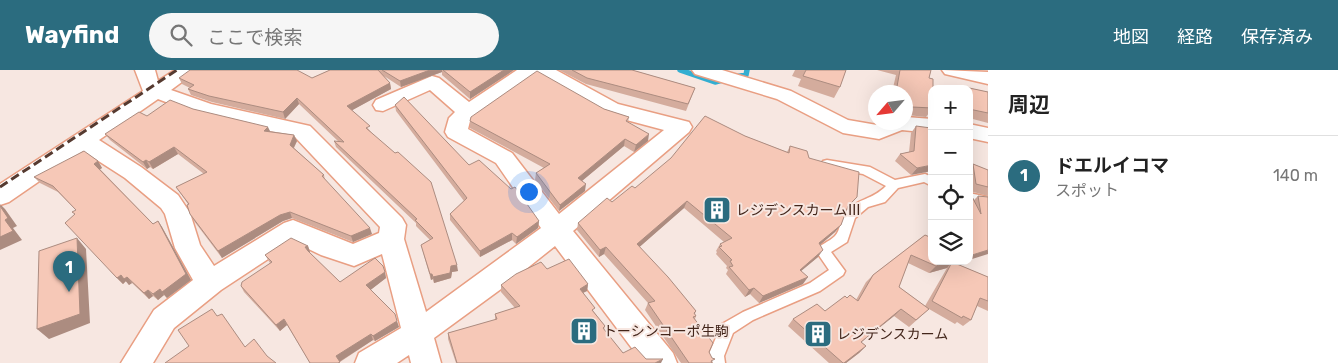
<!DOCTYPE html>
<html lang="ja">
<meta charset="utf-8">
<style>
:root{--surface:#fff;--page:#f6f6f6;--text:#222;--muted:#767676;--line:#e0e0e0;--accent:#2b6c7f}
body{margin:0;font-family:Rubik,"Noto Sans JP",sans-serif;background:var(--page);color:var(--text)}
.controls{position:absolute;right:15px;top:15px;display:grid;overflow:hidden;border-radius:10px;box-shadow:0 5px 20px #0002}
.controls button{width:45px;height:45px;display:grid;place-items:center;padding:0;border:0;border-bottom:1px solid var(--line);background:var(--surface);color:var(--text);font:25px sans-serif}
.compass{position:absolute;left:868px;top:15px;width:45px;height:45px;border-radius:50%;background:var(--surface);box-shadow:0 5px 20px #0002;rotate:242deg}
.you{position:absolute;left:528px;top:121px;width:18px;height:18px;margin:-12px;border:4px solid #fff;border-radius:50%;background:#1a73e8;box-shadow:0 0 0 8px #1a73e833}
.badge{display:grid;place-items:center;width:32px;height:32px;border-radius:50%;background:var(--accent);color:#fff;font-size:16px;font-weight:700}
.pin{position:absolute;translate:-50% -41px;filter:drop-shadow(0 1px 2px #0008)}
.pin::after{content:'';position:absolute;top:26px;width:18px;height:15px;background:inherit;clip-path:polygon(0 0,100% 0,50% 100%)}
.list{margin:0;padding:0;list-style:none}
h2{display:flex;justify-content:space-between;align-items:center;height:65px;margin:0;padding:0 20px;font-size:21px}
h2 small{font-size:16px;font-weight:400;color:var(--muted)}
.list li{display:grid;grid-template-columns:32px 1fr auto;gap:15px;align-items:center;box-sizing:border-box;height:80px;padding:0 20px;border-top:1px solid var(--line)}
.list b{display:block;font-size:19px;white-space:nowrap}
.list p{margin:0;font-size:16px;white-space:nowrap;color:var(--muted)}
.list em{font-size:16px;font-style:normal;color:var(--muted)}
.icon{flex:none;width:28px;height:28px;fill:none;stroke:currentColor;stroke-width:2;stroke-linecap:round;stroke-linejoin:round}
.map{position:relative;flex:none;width:988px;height:293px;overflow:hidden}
header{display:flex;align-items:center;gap:30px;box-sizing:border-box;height:70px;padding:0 25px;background:var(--accent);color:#fff}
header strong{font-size:24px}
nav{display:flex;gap:28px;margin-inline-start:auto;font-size:18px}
.search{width:350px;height:45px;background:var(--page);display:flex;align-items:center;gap:12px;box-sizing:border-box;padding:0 18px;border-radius:28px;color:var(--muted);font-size:19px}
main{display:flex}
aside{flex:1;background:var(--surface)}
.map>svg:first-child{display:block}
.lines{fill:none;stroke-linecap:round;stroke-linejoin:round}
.stream{stroke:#33aed1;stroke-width:5.5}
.lane-casing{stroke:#e99f83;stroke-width:3}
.street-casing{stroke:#e99f83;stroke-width:3}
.lane{fill:#fff;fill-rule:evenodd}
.street{fill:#fff;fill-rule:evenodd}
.rail{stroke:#563a30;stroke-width:3;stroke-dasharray:9 4.5;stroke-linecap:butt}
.wall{fill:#d4ac9d;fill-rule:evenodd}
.shaded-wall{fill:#ac8c80}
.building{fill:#f6c8b7;stroke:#ac8c80}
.labels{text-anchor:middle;stroke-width:4;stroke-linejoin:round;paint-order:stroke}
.poi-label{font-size:14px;fill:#42251a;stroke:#f7e7e1;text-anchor:start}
</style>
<header>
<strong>Wayfind</strong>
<div class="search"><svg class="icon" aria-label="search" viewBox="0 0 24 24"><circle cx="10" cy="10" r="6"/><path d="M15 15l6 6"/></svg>ここで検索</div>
<nav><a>地図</a><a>経路</a><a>保存済み</a></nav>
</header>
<main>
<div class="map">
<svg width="988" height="293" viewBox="0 0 988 293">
<rect width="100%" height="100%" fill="#f7e7e1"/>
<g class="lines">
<path class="stream" d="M680,0L715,12L726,9
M735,7L746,5L747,0"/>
<defs>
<path id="lane" d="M827,90L870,97L895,110L925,104L932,107V116L924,112L898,118L885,132L868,137L855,148L847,172L831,182L845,201L843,205L820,221L753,250L733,263L724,286L725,293H709L708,286L722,254L743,242L810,213L829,200L816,181C820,174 829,172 835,166C841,160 840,148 846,141C859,128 872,130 886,116L863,104L823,97L821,94L823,91Z
M969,123L988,127V135L969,131Z"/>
<path id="street" d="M135,0H155L158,11L175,0H198L171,20L211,34L310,56L402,148L406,155L404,169L426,242L541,158L496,93L448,67L445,62L449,48L455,42L430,20L383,41L376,40L373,35L376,30L432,6L439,8L469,32L517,0H556L618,34L689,52L692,57L689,62L573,161L673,283L677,293H643L555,176L501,219L434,268L441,293H411L409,285L397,293H355L359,283L401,258L382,184L354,196L321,185L294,172L221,220L174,258L153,293H121L154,240L193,210L175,178L165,144L161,138L125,108L83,81L9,132L0,135V114L143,21ZM536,5L604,44L664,60L559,144L512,83L468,59L470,51ZM158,29L197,44L295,67L380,157L379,163L353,174L293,150L284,153L214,196L200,175L190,143L178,125L141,97L99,70Z
M692,0H722L791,21L848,50L877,55L906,52V47L932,49V63L902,60L879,69L843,63L777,29L695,4Z
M942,0L988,2V14L945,4Z
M969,54L988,58V72L969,68Z"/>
</defs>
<use href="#lane" class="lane-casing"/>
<use href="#street" class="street-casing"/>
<use href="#lane" class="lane"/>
<use href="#street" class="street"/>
<path class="rail" d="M0,117L177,0"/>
</g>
<path class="wall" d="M330,0H514L470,29L442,5V2L401,17L384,6L390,13L391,19L352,40L371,62L458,201L452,202L451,208L434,213L433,209L431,210L421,175L430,170L416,156V153L336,77L334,71L339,72L299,34L285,49L212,32L191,25L188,19L190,18L182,14L179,8H312Z
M559,0H632L695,18L686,41L586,14Z
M795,0H846L840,17L834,28L798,16L801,9L792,6Z
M877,0H931L929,8L932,19V39L926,47L907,45L906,47V22H892L896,5Z
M960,16L988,22V53L969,48V19H958Z
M395,35L469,95L539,151L538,158L516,174L512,170L480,187L450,150V144L464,131L396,41Z
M193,39L270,61L294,65L297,71L294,78L324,105L325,110L372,164L353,172L292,148L283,151L222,188L194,151L190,144L188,134L176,117L204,104L178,84L153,99L150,97L147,99L110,70L105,64L147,46Z
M604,39L629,47L628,52L648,71L634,82L624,76L582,111L585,121L559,141L535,110L536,103L544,98L470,58V51Z
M916,56L932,81L911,105L895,91L900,84L909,82L911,63Z
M745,66L787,82L790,76L809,88L857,127L851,134L846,139L841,155L835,162L820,175L818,187L801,201L803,214L759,233L750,224L745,227L726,204L728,200L726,198L727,196L716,184L717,182L716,181L720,174L724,172L684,138L639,177L696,241L695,244L696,246L695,249L709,282L713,293H681L645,240L648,233L604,184L599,187L577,160L578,153L635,118Z
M98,91L102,98L100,99L153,154L158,151L162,157L191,210L167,228L164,225L158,230L153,226L149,229L132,213L129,215L126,211L123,214L111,202L75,144L76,140L58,122L40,113L34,107Z
M973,94L988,100V126L970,121L974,130L978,126L988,127L969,190V98Z
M925,165L967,191L957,194L988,207V241L977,236L971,250L963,256L957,252L955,254L929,239L909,257L894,246L861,272L866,276L859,283L846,293H829L788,256L793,249L825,241L847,228L856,230L866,212L873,205ZM908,193L929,203L947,198L925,236L899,217Z
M308,176L310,182H309L340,212L383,196L386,208L370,220L399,257L375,271L373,270L340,292V293H310L287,255L280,261L244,222L241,216L270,193L265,185Z
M547,199L588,214L587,221L583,223L594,242L605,256L604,260L623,283L661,293H456L448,269V263L495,250V244L515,238L501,222V215Z"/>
<path class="shaded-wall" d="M430,0H442V2L401,17L400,11Z
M504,0H514L470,29V22Z
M390,13L391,19L349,42L347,36Z
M297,28L299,34L285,49L283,42Z
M268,57L271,63L264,61Z
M649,64L648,71L634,82L636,75Z
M294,65L297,71L292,81L290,75Z
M625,69L624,76L577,115L578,108Z
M174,77L178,84L153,99L149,92Z
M146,90L150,97L147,99L143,92Z
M98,91L102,98L99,100L94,94Z
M932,95V101L911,105L917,98Z
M586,114L585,121L559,141L560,135Z
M687,131L684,138L635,181L637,174Z
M0,134L5,139L17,156L13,158L22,170L0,180V167L5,150Z
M290,142L292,148L283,151L222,188L218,181L280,145Z
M158,151L162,157L191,210L167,228L162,222Z
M539,151L538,158L516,174L517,167Z
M841,155L835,162L814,180L819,173Z
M370,158L372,164L353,172L351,166Z
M512,163V170L480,187V181Z
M77,168L86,179L90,253L49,269L37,259Z
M308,176L310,182L308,183L305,177Z
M606,177L604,184L599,187L600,180Z
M823,180L818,187L795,206L800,200Z
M988,180V184L969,190V186Z
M952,191H967L950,197L952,192L947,198L929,203L936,196Z
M457,195L458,201L452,202L451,208L434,213L433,207L451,196Z
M385,202L386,208L368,222L366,215Z
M430,204H432L433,209L431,210Z
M121,205L126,211L123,214L117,208Z
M127,207L132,213L129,215L124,209Z
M808,207L803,214L759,233L763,226Z
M588,214L587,221L578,225L580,219Z
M754,218L750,224L745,227L749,220Z
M160,219L164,225L158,230L153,224Z
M148,220L153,226L149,229L144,223Z
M901,239L894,246L854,278L861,272Z
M284,249L287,255L280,261L276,255Z
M397,251L399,257L375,271L373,266Z
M371,264L373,270L339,292L336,286Z
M866,276L859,283L846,293H844Z
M663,289L661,293H655Z"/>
<path class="building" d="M190,0H297L312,8L330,0H378L390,13L347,36L370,56L366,58L395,83L398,82L431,112L457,195L451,196L450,203L433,207L432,204H430L421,175L433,168L415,150L417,149L334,71L344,72L297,28L283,42L209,26L188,19L194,15L179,8Z
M382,0H430L400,11Z
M443,0H504L470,22Z
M572,0H632L695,18L688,34L587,8Z
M806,0H846L840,17L803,6Z
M900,0H931L929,8L933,9V19H932V38L912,37L910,40H906V22H896Z
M537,1L604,39L629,47L626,51L649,64L636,75L625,69L578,108L586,114L560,135L536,103L550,94L470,51L471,47Z
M960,16L988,22V43L969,39V19H960Z
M404,27L469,95L479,90L511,119L515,117L539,151L517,167L512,163L480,181L450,144L467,128L395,35Z
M170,30L193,39L268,57L264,61L294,65L290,75L324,105L322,106L370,158L351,166L290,142L280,145L218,181L190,144L187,135L189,134L176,117L207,102L174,77L149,92L146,90L143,92L105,64L139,42L147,46Z
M705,46L745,66L789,83L790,76L807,81L809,88L859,102L857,127L848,136L841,155L819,173L823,180L800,200L808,207L763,226L754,218L749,220L729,197L733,196L730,191L732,190L719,177L722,176L720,174L732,168L687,131L637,174L668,207L696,241L694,243L696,246L693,247L713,273L709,282L712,288L715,289L711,291L712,293H689L648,233L655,231L606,177L600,180L578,153L607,128L612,132L632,116L635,118L671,88Z
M916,56L931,58L932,95L917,98L900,84L914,81Z
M84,81L98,91L94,94L153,154L158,151L186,204L162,222L160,219L153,224L148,220L144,223L127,207L124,209L121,205L117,208L65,153L75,144L72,142L76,140L53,116L34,107Z
M973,94L988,100V117L976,114Z
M969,121L981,144L978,126L988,127V180L969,186Z
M0,136L8,148L5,150L13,161L0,167Z
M925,165L932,168V191H952L936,196L911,185L899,217L929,239L916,250L901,239L861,272L866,276L844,293H843L793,249L817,234L825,241L845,226L847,228L850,225L858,231L873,205Z
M77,168L80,244L37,259L39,181Z
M291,168L308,176L305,177L308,181L340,212L375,188L383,196L385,202L366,215L395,244L397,251L373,266L371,264L336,286L340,292L338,293H310L284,249L276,255L241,216L242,212L272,192L265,185Z
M569,189L588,214L580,219L595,238L592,240L605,256L603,258L623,283L635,277L646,289H663L655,293H457L448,263L497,249L495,244L520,236L501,215L516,204L541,192L547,199Z
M952,192L988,207V231L980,228L971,250L963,246L962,248L932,231Z
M212,239L217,246L222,244L245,277L254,269L267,286L276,293H165L189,276L178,260Z"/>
<defs>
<symbol id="building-square" viewBox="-11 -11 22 22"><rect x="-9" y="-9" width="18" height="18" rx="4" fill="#2b6c7f" stroke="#f7e7e1"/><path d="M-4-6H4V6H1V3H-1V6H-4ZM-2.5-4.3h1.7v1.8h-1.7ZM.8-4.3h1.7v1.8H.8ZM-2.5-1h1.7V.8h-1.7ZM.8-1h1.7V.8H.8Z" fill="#fff"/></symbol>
</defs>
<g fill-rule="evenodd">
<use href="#building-square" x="701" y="124" width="32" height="32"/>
<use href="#building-square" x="568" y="245" width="32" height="32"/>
<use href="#building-square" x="802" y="248" width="32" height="32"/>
</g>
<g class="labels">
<g class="poi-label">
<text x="736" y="145">レジデンスカームⅢ</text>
<text x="603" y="266">トーシンコーポ生駒</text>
<text x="837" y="269">レジデンスカーム</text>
</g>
</g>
</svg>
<div class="controls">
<button>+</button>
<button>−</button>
<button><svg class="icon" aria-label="locate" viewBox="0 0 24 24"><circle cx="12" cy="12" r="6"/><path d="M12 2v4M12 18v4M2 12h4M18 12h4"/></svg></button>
<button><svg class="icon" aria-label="layers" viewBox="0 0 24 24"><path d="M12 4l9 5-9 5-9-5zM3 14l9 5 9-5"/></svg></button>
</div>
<svg class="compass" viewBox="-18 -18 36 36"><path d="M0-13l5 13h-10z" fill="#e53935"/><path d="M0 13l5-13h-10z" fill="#767676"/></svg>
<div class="you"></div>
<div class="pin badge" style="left:69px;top:222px">1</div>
</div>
<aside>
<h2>周辺<small></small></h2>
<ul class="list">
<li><span class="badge">1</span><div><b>ドエルイコマ</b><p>スポット</p></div><em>140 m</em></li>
</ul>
</aside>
</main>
